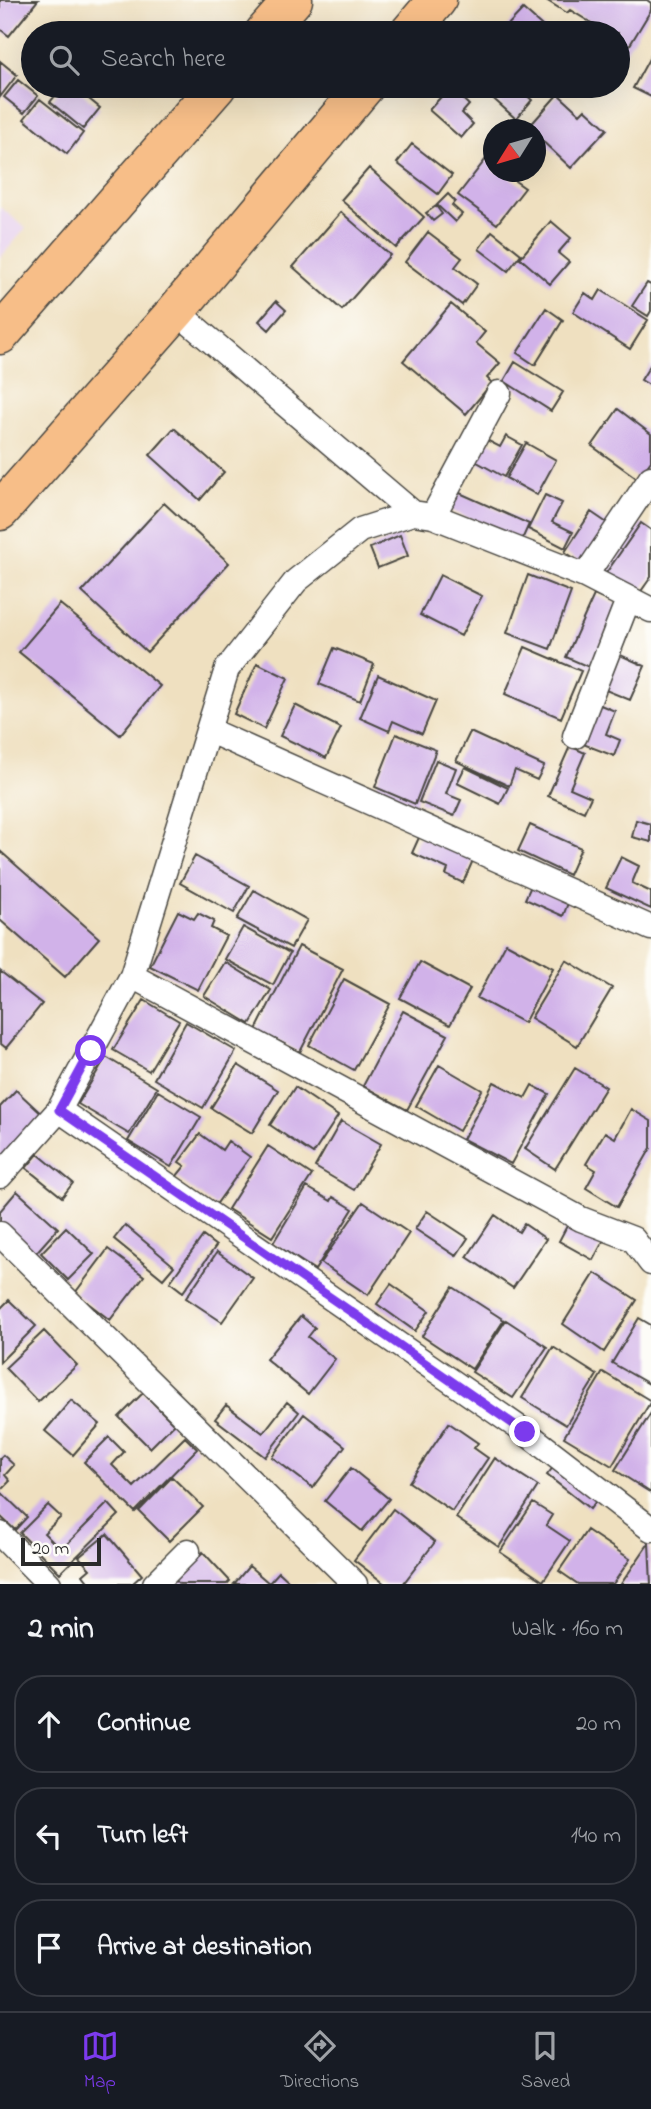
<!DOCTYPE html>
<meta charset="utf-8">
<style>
:root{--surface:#171b24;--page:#20242c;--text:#f1f3f6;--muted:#9ea1a6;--line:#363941;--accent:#7c3aed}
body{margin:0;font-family:"Indie Flower",sans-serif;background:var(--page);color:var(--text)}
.compass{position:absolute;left:483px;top:119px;width:63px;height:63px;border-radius:50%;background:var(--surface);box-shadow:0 7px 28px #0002;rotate:233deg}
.scale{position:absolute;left:21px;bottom:18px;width:80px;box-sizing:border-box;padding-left:7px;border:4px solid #2b2b2b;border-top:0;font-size:19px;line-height:24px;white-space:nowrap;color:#2b2b2b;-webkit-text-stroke:5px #fdfcf7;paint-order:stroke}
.stop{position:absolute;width:21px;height:21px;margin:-16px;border:5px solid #7c3aed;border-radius:50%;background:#fff}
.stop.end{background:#7c3aed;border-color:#fff;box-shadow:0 2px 7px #0008}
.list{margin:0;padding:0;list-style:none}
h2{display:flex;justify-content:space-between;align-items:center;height:91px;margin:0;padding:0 28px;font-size:30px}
h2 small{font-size:23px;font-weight:400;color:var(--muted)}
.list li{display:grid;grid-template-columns:46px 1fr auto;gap:21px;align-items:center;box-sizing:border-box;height:98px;margin:0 14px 14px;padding:0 14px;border:2px solid var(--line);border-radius:28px}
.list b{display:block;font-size:26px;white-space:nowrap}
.list em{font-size:23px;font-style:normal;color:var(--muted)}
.icon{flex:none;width:38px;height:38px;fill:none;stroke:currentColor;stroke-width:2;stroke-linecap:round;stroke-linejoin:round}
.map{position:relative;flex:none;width:651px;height:1584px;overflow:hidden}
.search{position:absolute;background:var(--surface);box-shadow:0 7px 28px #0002;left:21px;right:21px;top:21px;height:77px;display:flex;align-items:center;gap:18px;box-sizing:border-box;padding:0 24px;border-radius:38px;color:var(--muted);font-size:26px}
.sheet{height:427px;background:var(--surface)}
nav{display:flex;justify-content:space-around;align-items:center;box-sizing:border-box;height:98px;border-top:2px solid var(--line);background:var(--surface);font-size:19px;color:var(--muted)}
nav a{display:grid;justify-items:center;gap:4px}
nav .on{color:var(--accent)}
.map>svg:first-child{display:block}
.built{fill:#e7d2ef}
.building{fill:#d1b2e9}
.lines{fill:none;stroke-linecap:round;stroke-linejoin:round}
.street-casing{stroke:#484641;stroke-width:27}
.primary-casing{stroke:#484641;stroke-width:41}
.street{stroke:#fff;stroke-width:24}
.primary{stroke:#f7be88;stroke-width:38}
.route{stroke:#7c3aed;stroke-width:9}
</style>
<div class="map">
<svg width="651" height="1584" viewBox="0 0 651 1584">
<rect width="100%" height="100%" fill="#fdfcf7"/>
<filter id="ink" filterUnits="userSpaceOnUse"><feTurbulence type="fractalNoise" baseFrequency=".0143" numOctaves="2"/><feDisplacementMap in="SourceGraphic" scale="14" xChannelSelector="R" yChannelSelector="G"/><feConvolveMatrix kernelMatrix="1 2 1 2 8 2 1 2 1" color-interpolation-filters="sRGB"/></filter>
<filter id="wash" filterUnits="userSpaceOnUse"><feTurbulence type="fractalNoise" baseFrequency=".00686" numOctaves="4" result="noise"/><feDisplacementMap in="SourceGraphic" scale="28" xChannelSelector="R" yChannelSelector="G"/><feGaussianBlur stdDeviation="1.57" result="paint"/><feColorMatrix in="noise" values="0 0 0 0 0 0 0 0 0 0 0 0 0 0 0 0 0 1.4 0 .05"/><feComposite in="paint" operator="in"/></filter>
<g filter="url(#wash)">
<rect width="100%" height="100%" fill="#efe0c0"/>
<path class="built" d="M0,207L26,228L0,258Z"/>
<g id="blocks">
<path class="building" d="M0,0H38L9,36L0,29Z
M546,0H647L651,3V10L622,58L618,55V33H608L570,10L567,13Z
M523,9L550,33H508L504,29Z
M651,55V97L633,88Z
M0,61L17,75L0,97Z
M18,80L38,96L24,113L4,97Z
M63,86H73L100,108L83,129L50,102Z
M467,86H487L478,95Z
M493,86H516L532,100L516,119L487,93Z
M450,87L469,105L462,113L473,124L461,138L429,110Z
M558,94L580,114L585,109L607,129L571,168L536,135V130L528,128Z
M40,99L83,133L67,154L24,119Z
M412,144L452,175L438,194L397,163Z
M486,159L494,165V172H502L525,188L497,224L458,195Z
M369,168L424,217L396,248L341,200Z
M448,194L455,201L452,205L462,214L455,222L437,205Z
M436,206L442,214L433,221L426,213Z
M341,212L390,255L342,310L293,267Z
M551,221L571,238L558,253L569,262L550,284L520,258Z
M492,231L521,254L508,271L479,249Z
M428,232L462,258L455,267L477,284L462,305L405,262Z
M647,283L651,285V311L648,316L632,306Z
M601,290L648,320L630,349L573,312L585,293L595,300Z
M276,301L286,310L269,330L259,321Z
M451,304L485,332L476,343L500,363L487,378L492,383L466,414L403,361Z
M546,308L563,320L535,365L517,353Z
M515,362L563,392L551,411L504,381Z
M651,364V386L641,380Z
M618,409L651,434V461L638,479L592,446Z
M174,428L224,472L200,500L150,455Z
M506,436L522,445L504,477L470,458L481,437L500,447Z
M526,443L556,460L537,495L506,478Z
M453,490L529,524L521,542L446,508Z
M545,495L562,503L552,522L573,532L565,548L528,529Z
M164,503L229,563L147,652L82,592Z
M591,512L610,525L584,564L565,552Z
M641,523L651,530V577L637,597L604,576Z
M400,535L408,556L378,568L370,548Z
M440,575L482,596L461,636L420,615Z
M528,575L571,592L550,649L507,633Z
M594,595L619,606L591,668L566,657Z
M60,604L160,686L120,735L19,652Z
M525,647L581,671L561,718L505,694Z
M334,648L374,664L360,701L319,684Z
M618,654L645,666L630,700L603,689Z
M257,663L288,678L264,729L234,714Z
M378,675L436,701L422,734L393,721L389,731L360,718Z
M598,704L615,711L606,734L620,740L614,756L583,744Z
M295,705L341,728L326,758L280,736Z
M470,732L544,766L537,780L515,770L509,786L456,761Z
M396,734L436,750L415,804L375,787Z
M570,746L585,753L570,788L591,797L584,812L548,796Z
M436,760L456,768L446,794L461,800L454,816L419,802Z
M465,767L508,788L500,804L457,783Z
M636,820L651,824V842L632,837Z
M530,825L581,848L569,875L518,851Z
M421,833L474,858L463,883L446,875L448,869L412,853Z
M0,851L99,938L65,977L0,920Z
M195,856L249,886L234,913L180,883Z
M621,857L639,866L632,883L651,892V909L606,888Z
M531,886L568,903L563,916L525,899Z
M254,890L307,920L291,948L237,919Z
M178,911L194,919L198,913L214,921L211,928L226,936L198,990L150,966Z
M243,927L290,953L273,985L225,959Z
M506,943L553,968L524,1023L477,998Z
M299,946L343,969L300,1052L256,1030Z
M566,960L612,988L577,1046L531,1018Z
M225,962L271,990L250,1024L204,996Z
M420,962L470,989L450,1025L400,998Z
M0,971L42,1004L6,1048L0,1043Z
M344,979L390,1004L354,1070L309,1045Z
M144,1000L179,1021L149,1071L113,1050Z
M403,1011L448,1035L407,1110L363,1086Z
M186,1022L236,1051L203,1108L154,1079Z
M106,1057L157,1088L129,1134L78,1104Z
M238,1065L278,1090L252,1133L211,1108Z
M439,1065L482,1090L459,1131L416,1106Z
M575,1068L606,1087L555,1169L525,1149Z
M494,1082L525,1098L532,1085L549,1094L511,1164L463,1139Z
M295,1087L338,1116L313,1154L270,1125Z
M16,1090L46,1118L0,1166V1107Z
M158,1091L201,1117L171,1167L128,1141Z
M631,1109L651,1121V1148L617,1207L586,1188L596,1170L586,1164L605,1132L615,1138Z
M341,1121L381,1144L354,1190L315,1167Z
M200,1134L222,1150L228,1141L250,1157L215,1206L176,1177L185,1166L179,1162Z
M268,1146L312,1175L272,1237L228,1209Z
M38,1154L73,1183L62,1197L26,1168Z
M307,1187L331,1201L333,1197L353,1209L315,1270L273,1243Z
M17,1191L58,1228L34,1255L0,1225V1211Z
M363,1202L409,1233L368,1295L321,1263Z
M427,1211L468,1238L456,1256L415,1229Z
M495,1215L519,1232L524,1224L546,1239L513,1288L467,1257Z
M571,1218L606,1236L593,1260L559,1241Z
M125,1225L174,1266L163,1279L114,1239Z
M66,1227L94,1254L68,1280L41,1253Z
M203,1236L216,1246L183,1292L170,1282Z
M108,1249L144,1276L110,1320L75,1293Z
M217,1252L253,1278L222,1322L186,1298Z
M595,1273L637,1300L604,1352L563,1324Z
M391,1284L429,1311L415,1331L377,1304Z
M453,1287L504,1320L472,1369L422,1336Z
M9,1300L36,1326L0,1362V1309Z
M301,1316L315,1328L308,1337L335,1359L308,1394L266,1359Z
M639,1318L651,1325V1385L612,1363Z
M506,1320L547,1347L513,1398L472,1372Z
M44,1331L77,1365L38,1402L5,1368Z
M553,1347L597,1375L566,1425L522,1398Z
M603,1372L651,1401L612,1466L564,1437Z
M143,1393L174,1424L150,1448L119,1417Z
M71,1400L100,1424L73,1455L45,1431Z
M287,1402L299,1412L265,1457L215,1419L226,1405L263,1433Z
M651,1413V1493L615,1470Z
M304,1414L345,1446L313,1488L272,1457Z
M449,1423L478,1443L474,1448L488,1458L452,1511L409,1482Z
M109,1437L124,1452L112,1465L134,1487L185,1437L197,1449L135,1512L84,1462Z
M3,1455L14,1465L5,1475L10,1481L0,1491L27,1517L15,1530L0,1516V1458Z
M495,1458L538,1486L499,1547L456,1518Z
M559,1460L601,1494L590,1509L547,1475Z
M351,1468L389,1499L362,1531L325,1501Z
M172,1477L203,1507L169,1541L139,1511Z
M108,1503L119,1515L60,1573L20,1533L48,1505L61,1517L44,1533L61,1550Z
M533,1503L552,1515L546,1525L570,1541L543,1581L500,1552Z
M393,1509L435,1542L403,1584H385L354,1560Z
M587,1530L630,1559L613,1584H578L559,1571Z
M107,1534L142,1575L132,1584H90L83,1575L90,1569L79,1557Z
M649,1543L651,1584H621Z
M203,1552L230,1581L227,1584H179L175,1579Z
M249,1566L269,1583L279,1572L292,1584H234Z"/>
</g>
</g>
<g filter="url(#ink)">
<use href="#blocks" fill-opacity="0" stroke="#484641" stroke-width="2"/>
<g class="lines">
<defs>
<path id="street" d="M176,311L413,513L433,516L585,576L651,610
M433,516L499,393
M585,576L651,478
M210,731L651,928
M575,736L628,600
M132,976L581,1219L633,1239L651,1263
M59,1110L525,1432L651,1529
M0,1176L59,1110L132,976L227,669L296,581L360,530L413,513
M0,1234L355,1584
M0,1534L49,1584
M155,1584L188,1551"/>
<path id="primary" d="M264,33L293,0
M409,33L437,0
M0,335L217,86
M0,511L176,311L365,86"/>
</defs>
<use href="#street" class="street-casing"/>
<use href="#primary" class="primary-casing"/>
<use href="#street" class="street"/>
<use href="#primary" class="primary"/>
</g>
</g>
<g class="lines" filter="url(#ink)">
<path class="route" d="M91,1051L59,1110L525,1432"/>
</g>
</svg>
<svg class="compass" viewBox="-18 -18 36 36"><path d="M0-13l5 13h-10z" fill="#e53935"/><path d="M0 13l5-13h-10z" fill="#9ea1a6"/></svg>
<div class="scale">20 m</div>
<div class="stop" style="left:91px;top:1051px"></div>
<div class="stop end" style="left:525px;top:1432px"></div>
<div class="search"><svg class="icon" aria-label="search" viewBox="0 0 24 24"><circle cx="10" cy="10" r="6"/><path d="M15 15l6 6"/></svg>Search here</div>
</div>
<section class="sheet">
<h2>2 min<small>Walk · 160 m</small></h2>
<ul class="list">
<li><svg class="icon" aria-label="ahead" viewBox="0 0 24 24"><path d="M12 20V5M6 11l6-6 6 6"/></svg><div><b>Continue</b></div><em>20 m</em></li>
<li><svg class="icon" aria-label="left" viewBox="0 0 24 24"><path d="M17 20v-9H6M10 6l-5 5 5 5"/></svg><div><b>Turn left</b></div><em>140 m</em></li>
<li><svg class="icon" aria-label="arrive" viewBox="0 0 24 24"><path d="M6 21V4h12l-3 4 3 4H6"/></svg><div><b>Arrive at destination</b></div></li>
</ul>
</section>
<nav>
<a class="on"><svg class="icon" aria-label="map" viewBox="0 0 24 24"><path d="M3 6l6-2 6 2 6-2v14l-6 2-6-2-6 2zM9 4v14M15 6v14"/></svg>Map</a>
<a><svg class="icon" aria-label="directions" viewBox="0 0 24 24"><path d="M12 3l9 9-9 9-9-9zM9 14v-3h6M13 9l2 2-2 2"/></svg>Directions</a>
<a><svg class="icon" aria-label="saved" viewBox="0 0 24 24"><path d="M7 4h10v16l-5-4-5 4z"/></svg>Saved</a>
</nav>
